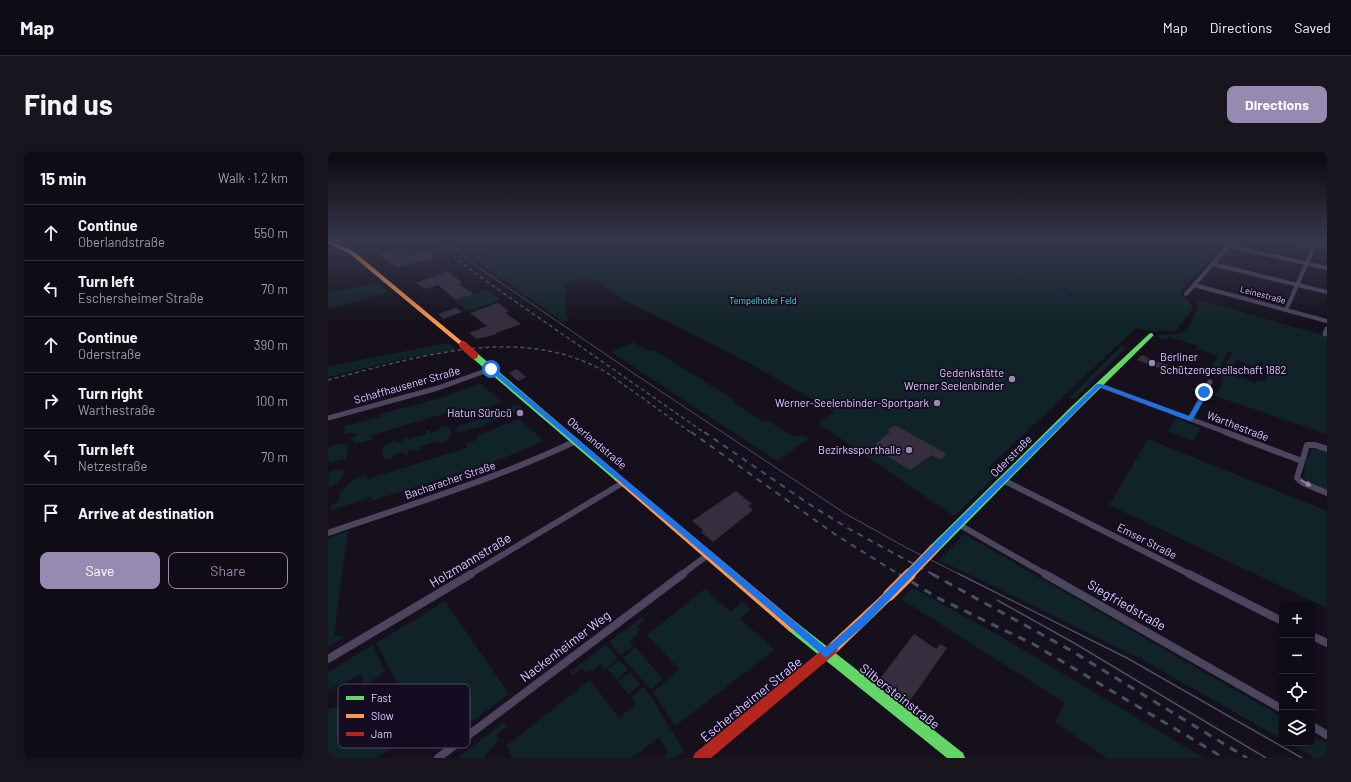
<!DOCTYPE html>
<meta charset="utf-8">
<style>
:root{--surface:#100c15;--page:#19151e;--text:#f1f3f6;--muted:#9c9ba0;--line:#302c34;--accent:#968ab0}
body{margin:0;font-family:Barlow,sans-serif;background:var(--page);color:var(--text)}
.controls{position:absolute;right:12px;bottom:12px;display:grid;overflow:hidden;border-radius:8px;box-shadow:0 2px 6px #0003}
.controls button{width:36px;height:36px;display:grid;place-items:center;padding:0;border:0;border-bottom:1px solid var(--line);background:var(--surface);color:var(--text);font:20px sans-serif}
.stop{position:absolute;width:12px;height:12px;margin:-9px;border:3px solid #1a73e8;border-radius:50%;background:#fff}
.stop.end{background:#1a73e8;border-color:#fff;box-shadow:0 1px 4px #0008}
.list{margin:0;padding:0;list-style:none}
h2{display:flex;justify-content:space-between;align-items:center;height:52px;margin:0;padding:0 16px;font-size:17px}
h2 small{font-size:13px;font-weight:400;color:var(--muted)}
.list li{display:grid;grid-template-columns:26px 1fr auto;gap:12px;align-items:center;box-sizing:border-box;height:56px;padding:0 16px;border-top:1px solid var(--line)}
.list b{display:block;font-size:15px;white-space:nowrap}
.list p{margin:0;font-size:13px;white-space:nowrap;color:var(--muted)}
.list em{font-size:13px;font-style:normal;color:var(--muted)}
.actions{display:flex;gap:8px;padding:12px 16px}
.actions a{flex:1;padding:9px 0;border:1px solid var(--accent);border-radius:8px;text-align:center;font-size:14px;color:var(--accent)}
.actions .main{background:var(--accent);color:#fff}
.icon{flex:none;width:22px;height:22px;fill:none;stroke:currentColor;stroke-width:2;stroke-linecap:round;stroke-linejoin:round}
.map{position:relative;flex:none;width:999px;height:606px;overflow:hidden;border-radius:8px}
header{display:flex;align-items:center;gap:24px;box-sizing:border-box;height:56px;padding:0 20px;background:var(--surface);border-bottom:1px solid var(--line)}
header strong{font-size:19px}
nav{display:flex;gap:22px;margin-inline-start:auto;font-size:14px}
.intro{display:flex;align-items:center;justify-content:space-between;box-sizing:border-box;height:96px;padding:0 24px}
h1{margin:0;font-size:28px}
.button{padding:10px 18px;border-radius:8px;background:var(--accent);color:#fff;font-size:14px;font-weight:700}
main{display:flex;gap:24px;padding:0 24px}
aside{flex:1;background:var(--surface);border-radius:8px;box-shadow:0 2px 6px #0003}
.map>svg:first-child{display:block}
.green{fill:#102328;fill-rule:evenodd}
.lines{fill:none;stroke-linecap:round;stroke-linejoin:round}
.stream{stroke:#09103a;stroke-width:1.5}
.building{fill:#342e3e}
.street-far3{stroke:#4b455d;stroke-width:4}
.street-far2{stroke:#4b455d;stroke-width:5}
.street-far1{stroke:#4b455d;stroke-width:6}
.street{stroke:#4b455d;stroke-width:8}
.fast{fill:#63d668;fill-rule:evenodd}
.slow{fill:#ff974d;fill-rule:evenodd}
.jam{fill:#b3261e;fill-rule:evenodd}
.tram-far1{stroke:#455167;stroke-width:1}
.tram{stroke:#455167;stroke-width:1.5}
.rail-far2{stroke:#455167;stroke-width:1.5;stroke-dasharray:4 3;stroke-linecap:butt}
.rail-far1{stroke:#455167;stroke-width:2;stroke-dasharray:6 5.5;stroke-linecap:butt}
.rail{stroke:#455167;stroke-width:3;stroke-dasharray:8 7;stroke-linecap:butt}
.slow-bridge-far1{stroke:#ff974d;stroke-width:10}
.slow-bridge{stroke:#ff974d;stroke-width:12}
.jam-bridge{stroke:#b3261e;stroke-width:8}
.oneway{fill:#9488ae}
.route{fill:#1a73e8}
.poi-dot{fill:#968ab0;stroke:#140c20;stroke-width:1.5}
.labels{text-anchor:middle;stroke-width:3.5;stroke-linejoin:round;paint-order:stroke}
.far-street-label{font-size:9px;fill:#dccbff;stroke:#140c20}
.far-park-label{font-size:9px;fill:#56e0db;stroke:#140c20}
.poi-label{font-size:11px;fill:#dccbff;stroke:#140c20;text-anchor:end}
.street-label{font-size:11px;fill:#dccbff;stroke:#140c20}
.near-street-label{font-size:13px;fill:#dccbff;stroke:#140c20}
.key{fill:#140c20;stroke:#504563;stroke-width:1}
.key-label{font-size:11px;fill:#dccbff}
</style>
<header>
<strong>Map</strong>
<nav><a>Map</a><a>Directions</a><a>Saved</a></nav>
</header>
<div class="intro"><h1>Find us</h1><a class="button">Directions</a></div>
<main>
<aside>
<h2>15 min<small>Walk · 1.2 km</small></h2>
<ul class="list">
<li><svg class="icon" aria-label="ahead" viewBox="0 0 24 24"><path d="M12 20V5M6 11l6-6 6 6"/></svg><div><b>Continue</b><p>Oberlandstraße</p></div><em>550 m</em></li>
<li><svg class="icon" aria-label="left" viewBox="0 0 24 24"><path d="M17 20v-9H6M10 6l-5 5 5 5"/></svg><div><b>Turn left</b><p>Eschersheimer Straße</p></div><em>70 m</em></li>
<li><svg class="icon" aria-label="ahead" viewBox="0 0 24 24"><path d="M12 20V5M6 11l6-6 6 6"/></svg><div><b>Continue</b><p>Oderstraße</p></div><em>390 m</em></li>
<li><svg class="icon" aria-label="right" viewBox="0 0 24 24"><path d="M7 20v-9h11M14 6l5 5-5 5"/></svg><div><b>Turn right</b><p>Warthestraße</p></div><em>100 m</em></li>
<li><svg class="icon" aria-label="left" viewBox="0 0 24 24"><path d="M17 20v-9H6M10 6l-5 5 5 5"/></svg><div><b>Turn left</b><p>Netzestraße</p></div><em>70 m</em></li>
<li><svg class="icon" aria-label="arrive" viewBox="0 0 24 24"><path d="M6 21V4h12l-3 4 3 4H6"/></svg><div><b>Arrive at destination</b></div></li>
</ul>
<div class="actions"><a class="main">Save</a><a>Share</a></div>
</aside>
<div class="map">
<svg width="999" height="606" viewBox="0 0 999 606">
<rect width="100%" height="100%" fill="#15101c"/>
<path class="green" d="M97,88H103L110,98L129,116H126C117,108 99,97 97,88Z
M136,88H899L851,141L861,149L865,156L848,179H824L808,176L660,316L670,322L627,363H624L493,273L491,270L506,260L421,211L293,146L271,130L254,127L235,133L238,136V162L241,168L235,170L145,106L158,102Z
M50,131L60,140L0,158V141Z
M159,138L173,148L141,159L126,149Z
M863,146L999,184V282L887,244L894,232L893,221L904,201L900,200L888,223L878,224L890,204L868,197L870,194L841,185L838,188L829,185L831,183C853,182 856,185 866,165C869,159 871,157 871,150ZM909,208L924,214L933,210L936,211L932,214L934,215L933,216L942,220L937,230L929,228L928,231L901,222Z
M305,190L321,199L325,198L407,248L404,250L437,270L440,269L465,284H476L481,287L449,309L283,200Z
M120,191L128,198L83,205L0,225V214Z
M793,194L798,196L748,246L740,247Z
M152,231L174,250L141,263L140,259L130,262L129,258L44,283L43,288L28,292L23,287L30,282L22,281L16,283L17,274L52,265V262L113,246Z
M189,252L195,257L151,275L129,281L128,275L163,263Z
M848,266L872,276L865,289L840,279Z
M191,267L216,289L176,306L44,349V345L3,358V353L10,351L12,340L26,327L39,323V327L139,296L138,291L149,288V284Z
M120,274L122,277L123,284L119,289L111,292L110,289L92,295V298L88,299L87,297L80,299V302L77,303L76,300L65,303V306C62,307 57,308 55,305L54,296L59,292L68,288V291L75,289V286L79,285L80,287L98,282V279L102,278V281L112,278V275Z
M820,287L999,359V456L781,353Z
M12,292H17L20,294L18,307L2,311L3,308L0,309V295Z
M984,297H992L999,299V338L981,331L975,325L978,316L976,315L979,305H981Z
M16,316C15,327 11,332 0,336L1,320Z
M20,379L6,483L17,485L0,495V386Z
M636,382L954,565V587L811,506L611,408Z
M585,436L672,484L876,606H779L727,570L737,551L573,447Z
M377,437L403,460L414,449L423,457L412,467L447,498L347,574L325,540L351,517L319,483Z
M117,449L181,542L105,598L48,491Z
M314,465L317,468L309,474L312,478L309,480L310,482L302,489L306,494L292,503L281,490Z
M278,492L290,507L277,517L273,512L264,519L262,517L258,520L254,516L245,523L242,520Z
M45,493L57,519L36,535L34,522L0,538V520Z
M307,495L335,527L324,537H322L295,506Z
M291,508L300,517L289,528L279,517Z
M302,520L312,532L301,543L290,530Z
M262,528L291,566L308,552L303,545L315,535L322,543L356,599L348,606H334L340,601L331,585L307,604L306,603L302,606H185L178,594Z
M14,553H22L28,557L63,596L49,606H0V557Z
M176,570L179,574L168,583L171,588L166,592L167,594L157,603L158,606H133L132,604Z
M984,583L999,591V606H987L961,591H984Z"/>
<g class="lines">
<path class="stream" d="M730,137L744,143"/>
</g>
<path class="building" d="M76,96L85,103L99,99L108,105L69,116L51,102Z
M119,119L134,130L130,132L146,142L128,148L110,133L98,137L88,131Z
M170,151L181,159L178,160L179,162L193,172L168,181L169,182L149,187L141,181L159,174L142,161Z
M128,156L134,160L115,167L110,162Z
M814,203L822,207L840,213L836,218L809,208Z
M189,217L198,225L190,229L181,221Z
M567,273L619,302L612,308L604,303L582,318L544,295L562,280L559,278Z
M408,339L424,352L420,354L425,358L385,390L373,380L375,378L364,369Z
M586,482L608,497L612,492L619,496L581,550L551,528Z"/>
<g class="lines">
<path class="street-far3" d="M962,88L999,96
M901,94L999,116
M884,112L999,140
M866,133L999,169
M858,142L906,88
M958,158L989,88"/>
<path class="street-far2" d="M997,182L999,177
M771,233L900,281
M0,266L110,236L163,217
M862,267L882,230"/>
<path class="street-far1" d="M897,280L974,309
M999,297L987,293H979L969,326L975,331L999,341
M675,328L863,423
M630,372L719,423
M0,381C84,352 168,327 248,289
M141,423L296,330
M353,423L381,402"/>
<path class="street" d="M717,422L954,557
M861,422L954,469
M984,484L999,491
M0,507L143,422
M984,574L999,583
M110,606L355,422"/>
<path class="fast" d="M823,181L825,182V184L750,258L610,400L606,401L602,400L601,397L602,394L744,254L821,182Z
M143,201H149L294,325L296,327L294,329H288L143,205Z
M465,470L469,471L635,601L637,606H619L461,479L459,475L461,471Z"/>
<path class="slow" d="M0,88L25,99L137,192V194H133L21,101L0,91Z
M291,324L294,325L469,471L471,475L469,479L465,480L461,479L288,329L286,327L288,325Z
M561,438L565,440L567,443L565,446L508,501L504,503L500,501L498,497L500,493L557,440Z"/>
<path class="jam" d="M504,491L508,493L510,497L508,501L383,606H365L367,601L500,493Z"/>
<path class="tram-far1" d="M118,88L144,111L305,221L518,362L579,396L633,423"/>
<path class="tram" d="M631,422L799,506L974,606
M669,448L746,491L938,606"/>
<path class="rail-far2" d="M110,88L130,108L155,127L377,281
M0,228C86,206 188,172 272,217C283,222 292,231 302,237C323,252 343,267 364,281"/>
<path class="rail-far1" d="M363,280L508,383L572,423
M376,280L481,352L523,378L606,423"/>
<path class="rail" d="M571,422L608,445L705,492L896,606
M604,422L742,498L919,606"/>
<path class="slow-bridge-far1" d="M581,423L606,397"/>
<path class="slow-bridge" d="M561,443L582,422"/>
<path class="jam-bridge" d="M135,193L146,203"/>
</g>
<defs><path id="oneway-solid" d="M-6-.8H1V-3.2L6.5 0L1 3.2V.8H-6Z"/></defs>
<use class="oneway" href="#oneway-solid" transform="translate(978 331) rotate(29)"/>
<linearGradient id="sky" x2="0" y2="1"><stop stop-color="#0c090f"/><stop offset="0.51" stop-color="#35374b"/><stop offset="1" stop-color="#35374b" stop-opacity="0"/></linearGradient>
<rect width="999" height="173" fill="url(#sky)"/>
<path class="route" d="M161,215H164L498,496L532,466L625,373L769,232H773L861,264L875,241L874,238H878L880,241L865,267L862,269L772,235L630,377L538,472L498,506L161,218Z"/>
<g class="poi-dot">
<circle cx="824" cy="211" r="4"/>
<circle cx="684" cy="227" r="4"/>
<circle cx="609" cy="251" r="4"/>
<circle cx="192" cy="261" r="4"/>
<circle cx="581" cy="298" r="4"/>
</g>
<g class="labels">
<g class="far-street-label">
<text transform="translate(935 143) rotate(15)" y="3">Leinestraße</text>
</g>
<g class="far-park-label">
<text x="435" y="152">Tempelhofer Feld</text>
</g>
<g class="poi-label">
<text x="832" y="209" text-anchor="start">Berliner<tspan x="832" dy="13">Schützengesellschaft 1882</tspan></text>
<text x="676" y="225">Gedenkstätte<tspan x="676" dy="13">Werner Seelenbinder</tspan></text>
<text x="601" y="255">Werner-Seelenbinder-Sportpark</text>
<text x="184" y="265">Hatun Sürücü</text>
<text x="573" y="302">Bezirkssporthalle</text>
</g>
<g class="street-label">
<text transform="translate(79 233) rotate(-16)" y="4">Schaffhausener Straße</text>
<text transform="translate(910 274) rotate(21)" y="4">Warthestraße</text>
<text transform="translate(269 291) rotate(40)" y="4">Oberlandstraße</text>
<text transform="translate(683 304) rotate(-45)" y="4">Oderstraße</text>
<text transform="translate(122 328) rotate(-19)" y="4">Bacharacher Straße</text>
<text transform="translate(819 389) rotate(27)" y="4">Emser Straße</text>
</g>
<g class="near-street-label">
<text transform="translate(142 408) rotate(-31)" y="5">Holzmannstraße</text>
<text transform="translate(799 453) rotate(30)" y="5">Siegfriedstraße</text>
<text transform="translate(237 494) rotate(-37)" y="5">Nackenheimer Weg</text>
<text transform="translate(572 544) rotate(38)" y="5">Silbersteinstraße</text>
<text transform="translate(423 547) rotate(-39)" y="5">Eschersheimer Straße</text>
</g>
</g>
<rect x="10" y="532" width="132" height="64" rx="6" class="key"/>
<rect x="18" y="544" width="18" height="4" fill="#63d668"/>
<rect x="18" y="562" width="18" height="4" fill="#ff974d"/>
<rect x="18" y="580" width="18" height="4" fill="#b3261e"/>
<g class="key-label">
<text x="43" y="550">Fast</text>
<text x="43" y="568">Slow</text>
<text x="43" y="586">Jam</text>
</g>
</svg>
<div class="controls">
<button>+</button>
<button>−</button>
<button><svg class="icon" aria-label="locate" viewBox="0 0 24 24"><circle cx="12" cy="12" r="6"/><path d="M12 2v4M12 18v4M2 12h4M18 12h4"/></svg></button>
<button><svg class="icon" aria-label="layers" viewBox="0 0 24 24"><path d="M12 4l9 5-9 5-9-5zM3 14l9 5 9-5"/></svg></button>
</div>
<div class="stop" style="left:163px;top:217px"></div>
<div class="stop end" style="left:876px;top:240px"></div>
</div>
</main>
